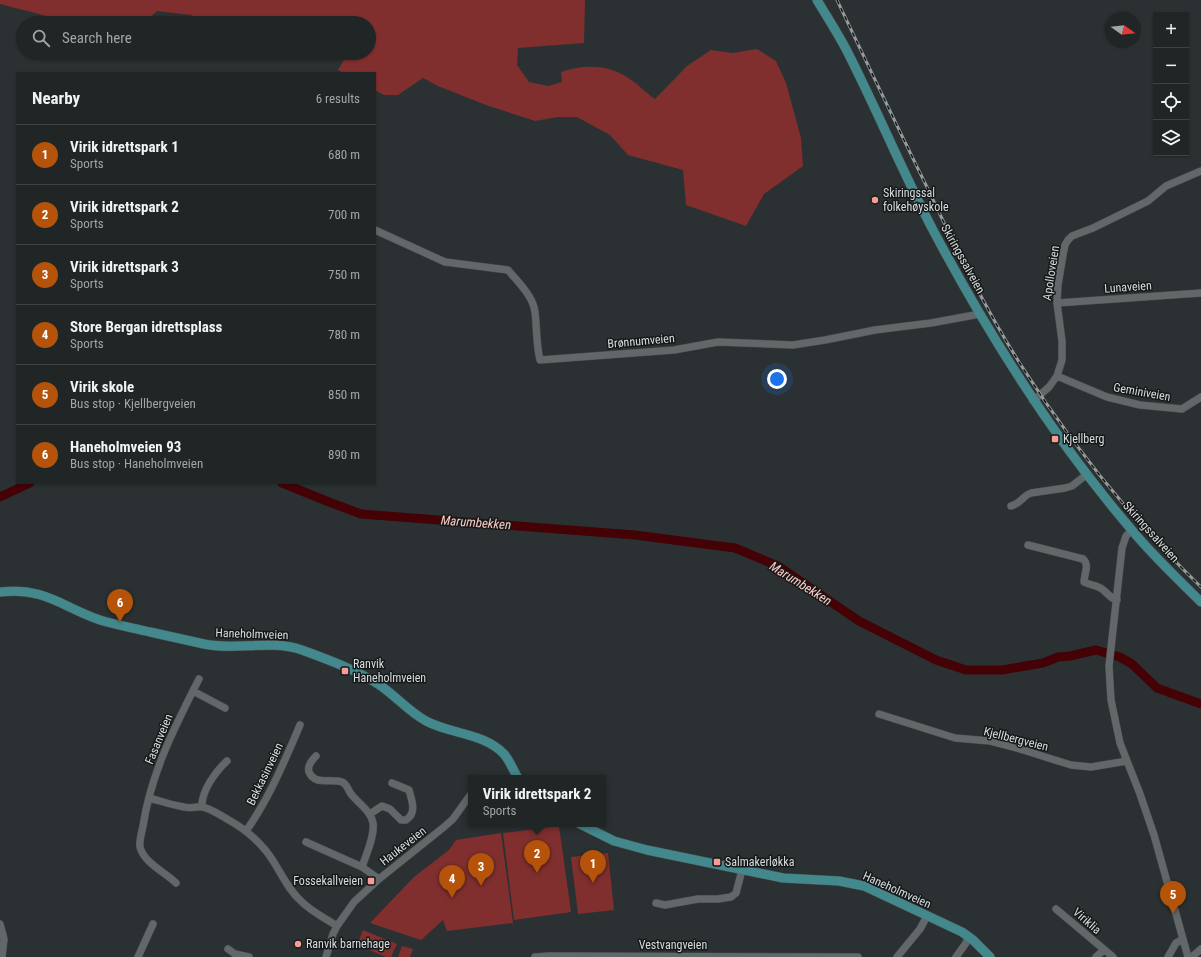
<!DOCTYPE html>
<meta charset="utf-8">
<style>
:root{--surface:#202526;--page:#2d3132;--text:#f1f3f6;--muted:#a2a5a7;--line:#3d4243;--accent:#b45309}
body{margin:0;font-family:"Roboto Condensed",sans-serif;background:var(--page);color:var(--text)}
.controls{position:absolute;right:12px;top:12px;display:grid;overflow:hidden;border-radius:0px;box-shadow:0 1px 3px #0004}
.controls button{width:36px;height:36px;display:grid;place-items:center;padding:0;border:0;border-bottom:1px solid var(--line);background:var(--surface);color:var(--text);font:20px sans-serif}
.compass{position:absolute;left:1105px;top:12px;width:36px;height:36px;border-radius:50%;background:var(--surface);box-shadow:0 1px 3px #0004;rotate:105deg}
.you{position:absolute;left:777px;top:379px;width:14px;height:14px;margin:-10px;border:3px solid #fff;border-radius:50%;background:#1a73e8;box-shadow:0 0 0 6px #1a73e833}
.badge{display:grid;place-items:center;width:26px;height:26px;border-radius:50%;background:var(--accent);color:#fff;font-size:13px;font-weight:700}
.pin{position:absolute;translate:-50% -33px;filter:drop-shadow(0 1px 2px #0008)}
.pin::after{content:'';position:absolute;top:21px;width:14px;height:12px;background:inherit;clip-path:polygon(0 0,100% 0,50% 100%)}
.popup{position:absolute;left:468px;top:775px;width:138px;height:52px;box-sizing:border-box;display:grid;place-content:center;border-radius:0px;background:var(--surface);filter:drop-shadow(0 1px 3px #0005);font-size:13px;white-space:nowrap;color:var(--muted)}
.popup b{font-size:15px;color:var(--text)}
.popup::after{content:'';position:absolute;left:50%;top:100%;margin-left:-8px;border:8px solid transparent;border-top-color:var(--surface)}
.list{margin:0;padding:0;list-style:none}
h2{display:flex;justify-content:space-between;align-items:center;height:52px;margin:0;padding:0 16px;font-size:17px}
h2 small{font-size:13px;font-weight:400;color:var(--muted)}
.list li{display:grid;grid-template-columns:26px 1fr auto;gap:12px;align-items:center;box-sizing:border-box;height:60px;padding:0 16px;border-top:1px solid var(--line)}
.list b{display:block;font-size:15px;white-space:nowrap}
.list p{margin:0;font-size:13px;white-space:nowrap;color:var(--muted)}
.list em{font-size:13px;font-style:normal;color:var(--muted)}
.icon{flex:none;width:22px;height:22px;fill:none;stroke:currentColor;stroke-width:2;stroke-linecap:round;stroke-linejoin:round}
.map{position:relative;flex:none;width:1201px;height:957px;overflow:hidden}
.search{position:absolute;background:var(--surface);box-shadow:0 1px 3px #0004;left:16px;top:16px;width:360px;height:44px;display:flex;align-items:center;gap:10px;box-sizing:border-box;padding:0 14px;border-radius:22px;color:var(--muted);font-size:15px}
.panel{position:absolute;background:var(--surface);box-shadow:0 1px 3px #0004;left:16px;top:72px;width:360px;height:412px;border-radius:0px}
.map>svg:first-child{display:block}
.green{fill:#802f2e}
.lines{fill:none;stroke-linecap:round;stroke-linejoin:round}
.river{stroke:#440207;stroke-width:9}
.minor-casing{stroke:#474c4c;stroke-width:8}
.major-casing{stroke:#474c4c;stroke-width:10}
.minor{stroke:#626869;stroke-width:7}
.major{stroke:#43888c;stroke-width:9}
.rail-casing{stroke:#969b9c;stroke-width:3}
.rail{stroke:#161919;stroke-width:1.5;stroke-dasharray:4.5;stroke-linecap:butt}
.poi-dot{fill:#f59c95;stroke:#161919;stroke-width:1.5}
.labels{text-anchor:middle;stroke-width:3;stroke-linejoin:round;paint-order:stroke}
.poi-label{font-size:12px;fill:#d8dcdc;stroke:#161919;text-anchor:start}
.street-label{font-size:12px;fill:#d8dcdc;stroke:#161919}
.water-label{font-size:13px;font-style:italic;fill:#ffcbc6;stroke:#161919}
</style>
<div class="map">
<svg width="1201" height="957" viewBox="0 0 1201 957">
<rect width="100%" height="100%" fill="#2b3132"/>
<path class="green" d="M0,0H585L584,43L518,48L517,65L529,82L548,86L562,82L561,72C581,65 606,64 625,76C636,82 645,92 655,99L687,66L711,50L733,53L757,49L776,61L786,83L801,138L803,166L764,194L746,226L686,205L683,170L628,155L610,135L577,117H558L535,121L486,105L438,86L423,78L398,95H384L375,90V73H344L338,70L348,53H369V23H198L191,15L157,11L144,23H74L0,4Z
M559,826L571,912L514,920L503,833Z
M501,833L513,923L447,931L443,920L421,940L370,923L414,877L449,850L456,840Z
M608,853L614,910L578,914L571,857Z
M363,930L397,944L391,957H386L357,945Z
M402,946L413,949L410,957H398Z"/>
<g class="lines">
<path class="river" d="M282,483L329,502L361,514L635,535L735,548L778,566L859,621L936,660L966,670H1002L1043,663L1058,657L1070,656L1096,650L1120,657L1132,664L1157,688L1201,704
M0,497L30,483"/>
<defs>
<path id="minor" d="M375,230L445,262L508,270C518,282 533,296 535,312C537,328 536,344 540,360L674,350L718,342L793,345L825,340L875,330L931,323L980,314
M1057,303L1201,293
M1057,376L1107,397L1140,405L1182,409L1201,397
M1033,401L1049,387L1057,376L1062,360V341L1057,303L1058,285L1063,255L1065,245L1068,240L1072,236L1093,228L1148,201L1166,186L1201,171
M1011,506C1022,503 1022,496 1031,493L1065,488L1072,486L1086,475
M1132,530L1126,536L1122,548L1109,666L1111,700L1120,743L1140,794L1154,835L1188,957
M1028,545L1083,559C1090,565 1084,574 1084,582C1089,585 1097,585 1102,589C1108,593 1109,598 1117,600
M193,691L225,708
M879,714L955,738L990,741L1020,749L1071,765L1091,767L1127,761
M316,756C312,760 307,766 309,772C315,786 331,778 342,782C347,784 348,790 351,794C358,803 371,811 373,823C375,835 366,855 362,867
M149,798C161,801 172,805 184,807C191,809 197,806 202,807C210,808 220,815 227,819C247,830 264,845 275,864C283,877 290,892 302,902C312,912 325,918 337,926
M202,807C201,791 216,771 227,761
M370,814L382,806L390,809L401,820H406C417,813 412,801 409,790L392,783
M246,831C269,799 285,760 300,725
M306,842L362,867L379,879
M176,883C165,872 144,863 140,847C139,840 142,832 143,826C151,773 175,726 199,679
M656,903L665,905L698,899H718L731,897L736,893L742,870
M1056,909L1113,957
M0,924L4,939L2,957
M228,949L235,954L249,957
M138,957L153,924
M326,957L333,934L337,926L354,902L379,879L444,827L453,819L471,794
M535,957L549,956L858,957
M897,957L920,929L927,916
M956,957L966,943L969,936
M1096,957L1104,950
M1168,957L1176,943L1183,939
M1190,957L1193,956L1201,949"/>
<path id="major" d="M817,0C827,17 839,35 848,53C878,112 903,173 934,232C990,337 1053,438 1131,529C1152,555 1177,578 1201,602
M0,592C45,587 62,607 100,620C116,625 134,628 150,632C168,636 186,640 204,644C237,651 270,639 302,650C326,659 357,670 378,684C395,695 408,711 426,721C450,734 484,733 504,754C510,761 513,770 518,778
M580,824L614,841L647,850L783,878L839,881L864,886L962,932L973,940L990,957"/>
</defs>
<use href="#minor" class="minor-casing"/>
<use href="#major" class="major-casing"/>
<use href="#minor" class="minor"/>
<use href="#major" class="major"/>
<defs>
<path id="rail" d="M837,0C866,61 895,122 925,183C954,244 983,305 1019,362C1071,444 1132,520 1201,587"/>
</defs>
<use href="#rail" class="rail-casing"/>
<use href="#rail" class="rail"/>
</g>
<g class="poi-dot">
<circle cx="875" cy="200" r="4"/>
<rect x="1051" y="435" width="8" height="8" rx="2"/>
<rect x="341" y="667" width="8" height="8" rx="2"/>
<rect x="713" y="858" width="8" height="8" rx="2"/>
<rect x="367" y="877" width="8" height="8" rx="2"/>
<circle cx="298" cy="944" r="4"/>
</g>
<g class="labels">
<g class="poi-label">
<text x="883" y="197">Skiringssal<tspan x="883" dy="14">folkehøyskole</tspan></text>
<text x="1063" y="443">Kjellberg</text>
<text x="353" y="668">Ranvik<tspan x="353" dy="14">Haneholmveien</tspan></text>
<text x="725" y="866">Salmakerløkka</text>
<text x="363" y="885" text-anchor="end">Fossekallveien</text>
<text x="306" y="948">Ranvik barnehage</text>
</g>
<g class="street-label">
<text transform="translate(963 259) rotate(61)" y="4">Skiringssalveien</text>
<text transform="translate(1051 273) rotate(-81)" y="4">Apolloveien</text>
<text transform="translate(1128 287) rotate(-4)" y="4">Lunaveien</text>
<text transform="translate(641 341) rotate(-5)" y="4">Brønnumveien</text>
<text transform="translate(1142 392) rotate(10)" y="4">Geminiveien</text>
<text transform="translate(1151 532) rotate(48)" y="4">Skiringssalveien</text>
<text transform="translate(252 634) rotate(2)" y="4">Haneholmveien</text>
<text transform="translate(159 739) rotate(-67)" y="4">Fasanveien</text>
<text transform="translate(1016 739) rotate(14)" y="4">Kjellbergveien</text>
<text transform="translate(265 774) rotate(-64)" y="4">Bekkasinveien</text>
<text transform="translate(403 846) rotate(-38)" y="4">Haukeveien</text>
<text transform="translate(897 890) rotate(24)" y="4">Haneholmveien</text>
<text transform="translate(1087 921) rotate(41)" y="4">Viriklia</text>
<text x="673" y="949">Vestvangveien</text>
</g>
<g class="water-label">
<text transform="translate(476 522) rotate(4)" y="5">Marumbekken</text>
<text transform="translate(801 583) rotate(32)" y="5">Marumbekken</text>
</g>
</g>
</svg>
<div class="controls">
<button>+</button>
<button>−</button>
<button><svg class="icon" aria-label="locate" viewBox="0 0 24 24"><circle cx="12" cy="12" r="6"/><path d="M12 2v4M12 18v4M2 12h4M18 12h4"/></svg></button>
<button><svg class="icon" aria-label="layers" viewBox="0 0 24 24"><path d="M12 4l9 5-9 5-9-5zM3 14l9 5 9-5"/></svg></button>
</div>
<svg class="compass" viewBox="-18 -18 36 36"><path d="M0-13l5 13h-10z" fill="#e53935"/><path d="M0 13l5-13h-10z" fill="#a2a5a7"/></svg>
<div class="you"></div>
<div class="pin badge" style="left:593px;top:883px">1</div>
<div class="pin badge" style="left:537px;top:873px">2</div>
<div class="popup"><b>Virik idrettspark 2</b>Sports</div>
<div class="pin badge" style="left:481px;top:886px">3</div>
<div class="pin badge" style="left:452px;top:898px">4</div>
<div class="pin badge" style="left:1173px;top:914px">5</div>
<div class="pin badge" style="left:120px;top:622px">6</div>
<div class="search"><svg class="icon" aria-label="search" viewBox="0 0 24 24"><circle cx="10" cy="10" r="6"/><path d="M15 15l6 6"/></svg>Search here</div>
<section class="panel">
<h2>Nearby<small>6 results</small></h2>
<ul class="list">
<li><span class="badge">1</span><div><b>Virik idrettspark 1</b><p>Sports</p></div><em>680 m</em></li>
<li><span class="badge">2</span><div><b>Virik idrettspark 2</b><p>Sports</p></div><em>700 m</em></li>
<li><span class="badge">3</span><div><b>Virik idrettspark 3</b><p>Sports</p></div><em>750 m</em></li>
<li><span class="badge">4</span><div><b>Store Bergan idrettsplass</b><p>Sports</p></div><em>780 m</em></li>
<li><span class="badge">5</span><div><b>Virik skole</b><p>Bus stop · Kjellbergveien</p></div><em>850 m</em></li>
<li><span class="badge">6</span><div><b>Haneholmveien 93</b><p>Bus stop · Haneholmveien</p></div><em>890 m</em></li>
</ul>
</section>
</div>
